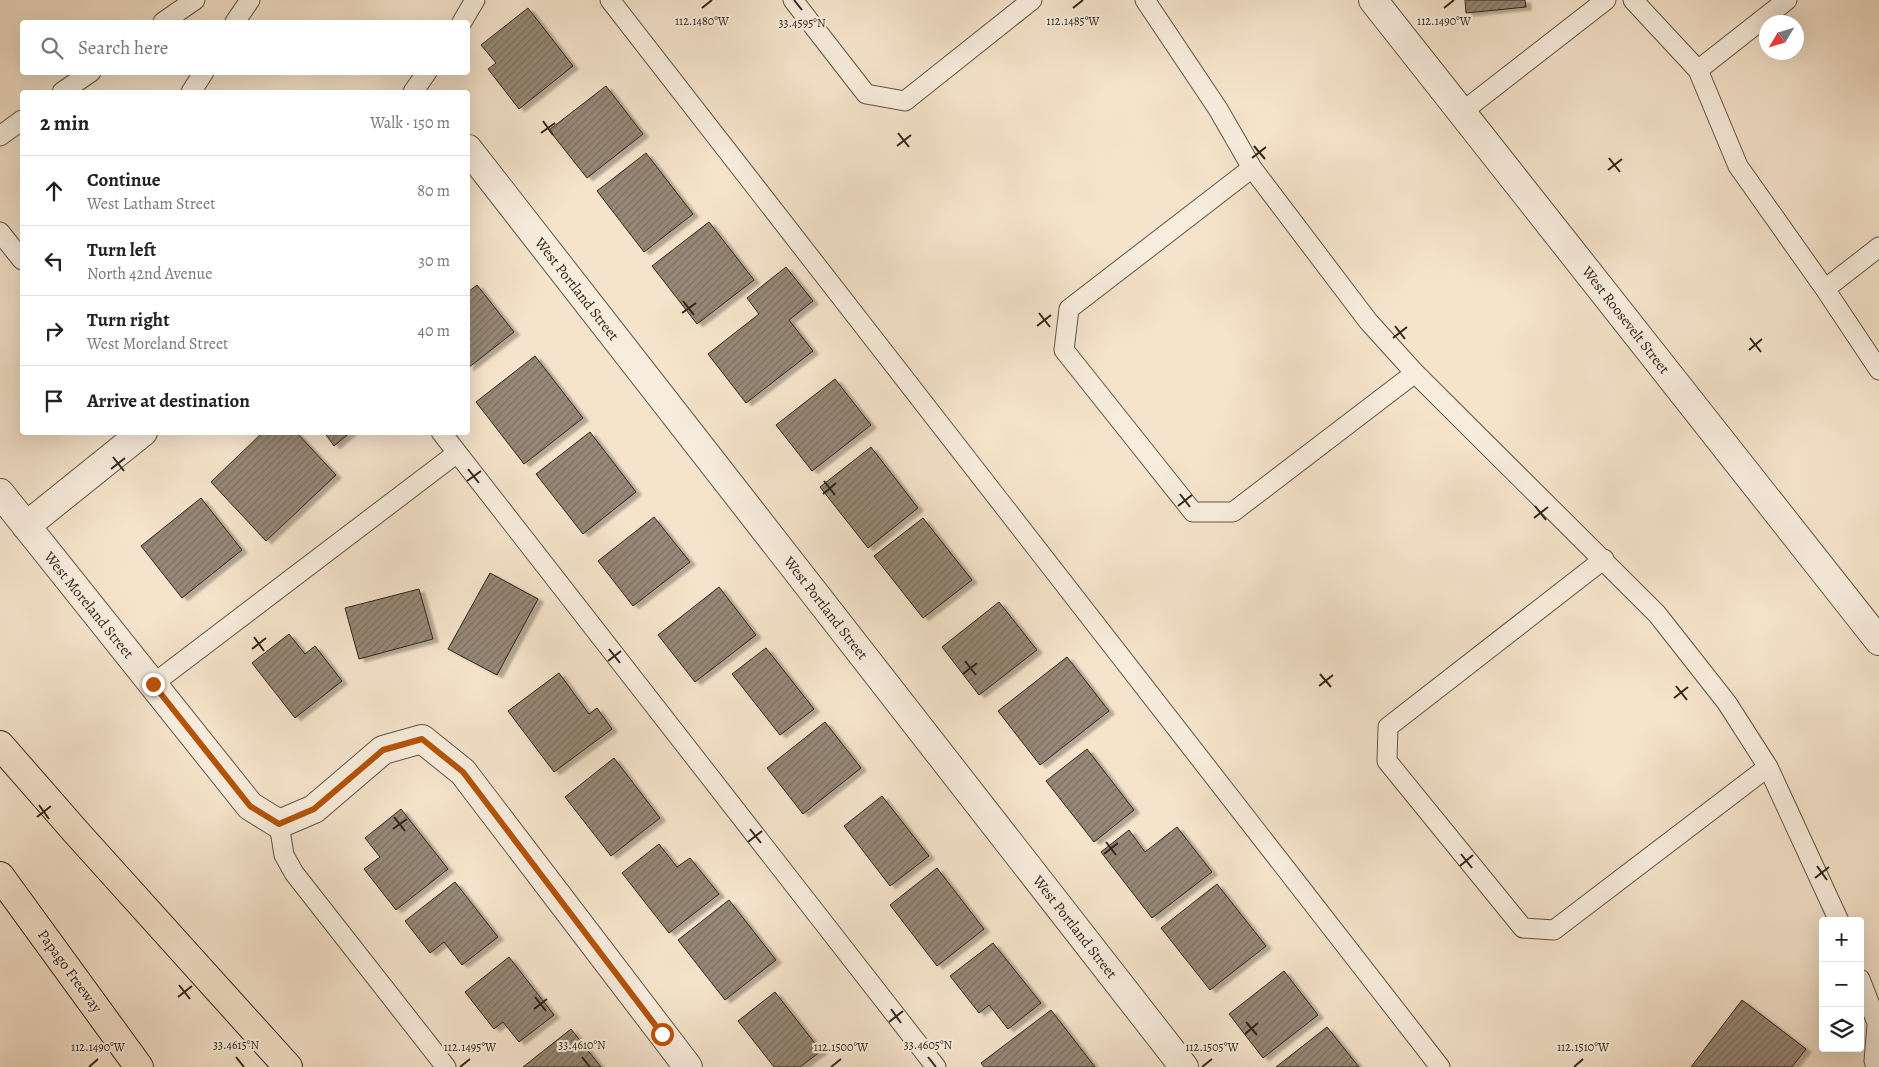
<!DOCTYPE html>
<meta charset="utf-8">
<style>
:root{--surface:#fff;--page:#f6f6f6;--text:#222;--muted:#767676;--line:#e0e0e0}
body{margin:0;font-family:Alegreya,serif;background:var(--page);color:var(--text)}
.controls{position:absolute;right:15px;bottom:15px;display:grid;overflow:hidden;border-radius:5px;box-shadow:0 5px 20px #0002}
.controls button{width:45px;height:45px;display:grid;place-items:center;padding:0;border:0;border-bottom:1px solid var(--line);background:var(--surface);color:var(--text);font:25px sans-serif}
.compass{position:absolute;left:1759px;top:15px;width:45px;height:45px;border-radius:50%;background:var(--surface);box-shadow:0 5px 20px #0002;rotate:232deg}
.stop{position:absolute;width:15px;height:15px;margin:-11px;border:4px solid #b45309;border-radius:50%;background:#fff}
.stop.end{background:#b45309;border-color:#fff;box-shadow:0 1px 5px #0008}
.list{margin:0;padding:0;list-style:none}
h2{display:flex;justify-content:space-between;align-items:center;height:65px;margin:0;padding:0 20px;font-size:21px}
h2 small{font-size:16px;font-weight:400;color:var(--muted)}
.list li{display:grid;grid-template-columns:32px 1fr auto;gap:15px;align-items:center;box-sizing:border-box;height:70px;padding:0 20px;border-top:1px solid var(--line)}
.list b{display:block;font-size:19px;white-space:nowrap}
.list p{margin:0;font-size:16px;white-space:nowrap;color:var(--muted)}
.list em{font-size:16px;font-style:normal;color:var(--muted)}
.icon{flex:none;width:28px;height:28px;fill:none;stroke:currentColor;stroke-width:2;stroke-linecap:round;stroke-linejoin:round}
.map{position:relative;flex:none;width:1879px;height:1067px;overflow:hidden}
.search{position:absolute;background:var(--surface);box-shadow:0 5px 20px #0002;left:20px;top:20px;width:450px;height:55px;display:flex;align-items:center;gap:12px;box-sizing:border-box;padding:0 18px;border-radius:5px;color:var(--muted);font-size:19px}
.panel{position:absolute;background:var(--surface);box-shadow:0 5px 20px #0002;left:20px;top:90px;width:450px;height:345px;border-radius:5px}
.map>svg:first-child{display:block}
.building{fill:url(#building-hatch);stroke:#30261a;filter:url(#shadow)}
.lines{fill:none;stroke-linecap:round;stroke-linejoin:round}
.service-casing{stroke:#615546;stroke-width:21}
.minor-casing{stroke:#615546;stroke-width:30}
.tertiary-casing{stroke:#615546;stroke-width:30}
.motorway-casing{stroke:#30261a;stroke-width:30}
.service{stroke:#f8eddd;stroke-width:19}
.minor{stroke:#f8eddd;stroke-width:28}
.tertiary{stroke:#f8eddd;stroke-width:28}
.motorway{stroke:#f5e3cb;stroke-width:28}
.route{stroke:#b45309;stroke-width:6}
.ticks{fill:none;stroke:#30261a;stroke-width:2}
.labels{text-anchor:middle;stroke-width:4.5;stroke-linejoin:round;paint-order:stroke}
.street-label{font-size:15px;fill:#30261a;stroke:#f8eddd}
.ticks-label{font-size:12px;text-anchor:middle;fill:#30261a;stroke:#f8eddd;stroke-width:4.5;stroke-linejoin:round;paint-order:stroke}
</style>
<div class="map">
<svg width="1879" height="1067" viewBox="0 0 1879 1067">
<defs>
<pattern id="building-hatch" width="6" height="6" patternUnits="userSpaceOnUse" patternTransform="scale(1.25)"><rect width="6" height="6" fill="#968876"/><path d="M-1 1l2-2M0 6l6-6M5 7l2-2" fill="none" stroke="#7b6f60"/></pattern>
<filter id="shadow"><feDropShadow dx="5.5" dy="3" stdDeviation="1" flood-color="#0004"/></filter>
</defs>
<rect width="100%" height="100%" fill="#f5e3cb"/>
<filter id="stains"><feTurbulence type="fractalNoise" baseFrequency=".004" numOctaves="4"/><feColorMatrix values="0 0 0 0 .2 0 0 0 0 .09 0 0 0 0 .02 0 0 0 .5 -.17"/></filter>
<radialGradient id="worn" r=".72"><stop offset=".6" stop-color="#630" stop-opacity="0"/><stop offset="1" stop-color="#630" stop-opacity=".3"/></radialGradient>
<path class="building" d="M1465,0H1525L1526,7L1466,13Z
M528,8L573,66L519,109L488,69L496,63L481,45Z
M606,86L643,134L587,178L549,130Z
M646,153L693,214L644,252L597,191Z
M709,222L754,280L697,324L652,266Z
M786,267L813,301L789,320L813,351L746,403L708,354L759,314L747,298Z
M477,285L514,332L468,368V292Z
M535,356L583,418L524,464L476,402Z
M835,379L871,425L812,471L776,425Z
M263,432H296L336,475L266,541L211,482Z
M324,432H351L334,446Z
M590,432L636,492L583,534L536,474Z
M871,447L918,508L868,548L820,487Z
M201,498L242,550L182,598L141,546Z
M654,517L690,562L633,606L598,561Z
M923,518L972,580L923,618L874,556Z
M490,573L538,599L497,675L448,649Z
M719,587L756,635L695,682L658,635Z
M419,589L433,639L359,659L345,608Z
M999,602L1037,650L979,695L942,647Z
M289,634L305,654L315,646L342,681L295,718L252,663Z
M766,648L814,709L780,735L732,674Z
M1067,657L1109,711L1040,765L998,711Z
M559,673L589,714L597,708L612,729L554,772L508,711Z
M825,722L861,768L803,814L767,768Z
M1087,749L1134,810L1094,842L1046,781Z
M614,758L660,818L611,856L565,797Z
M882,796L929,856L890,886L844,826Z
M401,809L448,869L396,910L364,869L380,857L365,838Z
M1177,827L1212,872L1152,918L1101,852L1129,830L1145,852Z
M659,844L677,867L690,858L719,894L669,933L622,873Z
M937,868L984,929L937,966L890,905Z
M455,882L498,937L462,965L444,942L430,953L405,921Z
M1217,884L1266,946L1210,990L1161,928Z
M729,900L776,960L725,1000L678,940Z
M993,943L1041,1003L1008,1029L989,1005L979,1013L950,976Z
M509,957L554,1015L519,1042L503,1022L494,1029L465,992Z
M1284,971L1318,1015L1263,1058L1229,1014Z
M775,992L821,1051L800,1067H774L738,1021Z
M1742,1000L1806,1049L1792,1067H1691Z
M1051,1010L1095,1067H984L981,1063Z
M1327,1027L1359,1067H1276Z
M571,1029L601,1067H523Z"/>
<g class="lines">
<defs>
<path id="service" d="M610,0L1440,1067
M793,0L866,94L905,101L1032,0
M1145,0L1218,109L1252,168L1368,321L1415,373L1657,614L1727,703L1768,767L1839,921
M1633,0L1698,70L1738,166L1825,289
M163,22L195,0
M235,22L250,0
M462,22L475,0
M1698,70L1787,0
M62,92L91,72
M191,92L204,72
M413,92L427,72
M1462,112L1606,0
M0,136L22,120
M1252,168L1069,309L1064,350L1193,512H1233L1415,373
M0,232L22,260
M1879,247L1825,289L1879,370
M441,432L936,1067
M1604,559L1388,727L1387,761L1523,928L1554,930L1768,767
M153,684L457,453
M279,824L284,855L294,873L446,1067
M1860,979L1879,1028
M1877,1067L1874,1061L1877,1025"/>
<path id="minor" d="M468,149L1184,1067
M0,493L250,806L279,824L314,809L383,750L422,739L463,772L688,1067
M26,526L143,432"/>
<path id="tertiary" d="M1373,0L1879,641"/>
<path id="motorway" d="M0,745L76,832L288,1067
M0,876L139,1067"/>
</defs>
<use href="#service" class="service-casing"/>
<use href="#minor" class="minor-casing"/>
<use href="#tertiary" class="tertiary-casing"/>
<use href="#motorway" class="motorway-casing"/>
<use href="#service" class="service"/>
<use href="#minor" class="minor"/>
<use href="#tertiary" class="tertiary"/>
<use href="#motorway" class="motorway"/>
</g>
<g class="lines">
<path class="route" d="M153,684L250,806L279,824L314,809L383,750L422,739L463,772L662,1034"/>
</g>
<path class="ticks" d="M794,0L802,10M702,8L712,0M1073,8L1083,0M1444,8L1454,0M543,121L553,135M541,133L555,123M898,133L909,147M897,146L911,135M1254,146L1265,159M1252,158L1266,147M1609,158L1620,172M1608,170L1622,159M683,301L694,315M682,313L696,303M1039,313L1050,327M1037,326L1051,315M1395,326L1405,339M1393,338L1407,327M1750,338L1761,352M1749,350L1762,339M113,457L124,471M111,469L125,458M468,469L479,483M467,481L481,471M824,481L835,495M823,494L836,483M1180,494L1190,507M1178,506L1192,495M1535,506L1546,520M1534,518L1548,507M254,637L264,651M252,649L266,638M609,649L620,663M608,661L621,651M965,661L976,675M963,674L977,663M1320,674L1331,687M1319,686L1333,675M1676,686L1687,700M1674,698L1688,687M39,805L49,819M37,817L51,806M394,817L405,831M393,829L407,819M750,829L761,843M748,842L762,831M1106,842L1116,855M1104,854L1118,843M1461,854L1472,868M1460,866L1473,855M1817,866L1827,880M1815,878L1829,867M179,985L190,999M178,997L192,986M535,997L546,1011M534,1009L547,999M891,1009L901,1023M889,1022L903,1011M1246,1022L1257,1035M1245,1034L1258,1023M236,1057L244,1067M582,1057L590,1067M928,1057L936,1067M89,1067L98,1059M460,1067L470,1059M831,1067L841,1059M1202,1067L1212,1059M1574,1067L1583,1059"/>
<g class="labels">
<g class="street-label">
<text transform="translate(577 289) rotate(52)" y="5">West Portland Street</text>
<text transform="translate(1626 320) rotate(52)" y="5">West Roosevelt Street</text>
<text transform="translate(89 605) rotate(51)" y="5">West Moreland Street</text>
<text transform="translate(826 608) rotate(52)" y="5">West Portland Street</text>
<text transform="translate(1075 927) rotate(52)" y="5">West Portland Street</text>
<text transform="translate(70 971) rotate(54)" y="5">Papago Freeway</text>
</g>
</g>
<g class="ticks-label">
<text x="702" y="25">112.1480°W</text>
<text x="1073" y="25">112.1485°W</text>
<text x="1444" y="25">112.1490°W</text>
<text x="802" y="27">33.4595°N</text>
<text x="236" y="1049">33.4615°N</text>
<text x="582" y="1049">33.4610°N</text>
<text x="928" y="1049">33.4605°N</text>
<text x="98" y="1051">112.1490°W</text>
<text x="470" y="1051">112.1495°W</text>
<text x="841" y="1051">112.1500°W</text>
<text x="1212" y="1051">112.1505°W</text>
<text x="1583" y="1051">112.1510°W</text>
</g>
<rect width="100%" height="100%" filter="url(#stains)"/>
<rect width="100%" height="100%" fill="url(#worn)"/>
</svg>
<div class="controls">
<button>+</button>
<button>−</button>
<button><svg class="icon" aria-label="layers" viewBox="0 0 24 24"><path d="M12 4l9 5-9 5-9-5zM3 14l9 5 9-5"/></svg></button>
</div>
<svg class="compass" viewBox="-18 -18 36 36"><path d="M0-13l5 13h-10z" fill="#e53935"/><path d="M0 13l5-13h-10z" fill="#767676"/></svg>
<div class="stop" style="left:662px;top:1034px"></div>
<div class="stop end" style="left:153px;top:684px"></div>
<div class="search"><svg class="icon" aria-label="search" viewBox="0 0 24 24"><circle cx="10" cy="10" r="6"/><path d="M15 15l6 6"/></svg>Search here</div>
<section class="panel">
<h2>2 min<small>Walk · 150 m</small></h2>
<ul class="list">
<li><svg class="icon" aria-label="ahead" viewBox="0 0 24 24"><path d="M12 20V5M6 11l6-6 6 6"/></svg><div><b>Continue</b><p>West Latham Street</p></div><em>80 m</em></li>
<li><svg class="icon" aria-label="left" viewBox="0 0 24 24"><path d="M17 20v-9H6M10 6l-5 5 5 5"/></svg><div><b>Turn left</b><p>North 42nd Avenue</p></div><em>30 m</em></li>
<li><svg class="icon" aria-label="right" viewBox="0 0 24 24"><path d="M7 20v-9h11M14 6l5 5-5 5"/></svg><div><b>Turn right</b><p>West Moreland Street</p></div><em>40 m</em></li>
<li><svg class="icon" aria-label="arrive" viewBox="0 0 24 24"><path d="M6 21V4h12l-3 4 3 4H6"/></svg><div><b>Arrive at destination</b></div></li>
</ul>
</section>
</div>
